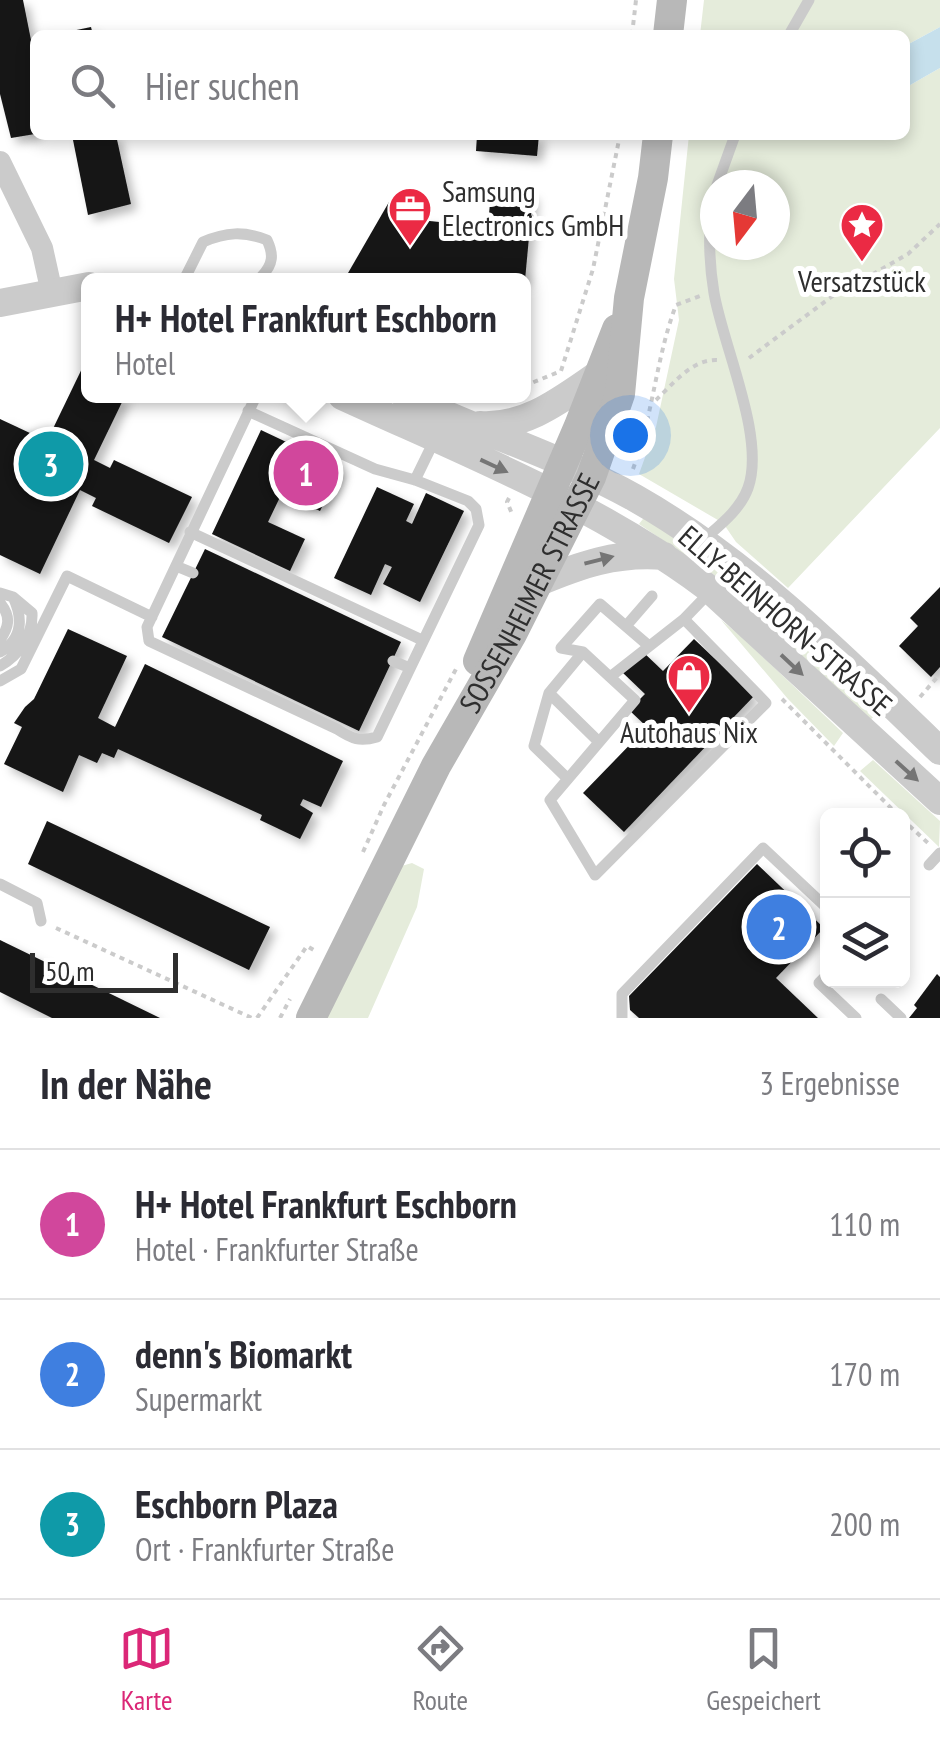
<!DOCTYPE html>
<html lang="de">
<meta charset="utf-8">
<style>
:root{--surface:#fff;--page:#f2f2f3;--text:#2b2b33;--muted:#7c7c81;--line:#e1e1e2;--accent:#db2777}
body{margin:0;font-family:"PT Sans Narrow",sans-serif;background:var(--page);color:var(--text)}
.controls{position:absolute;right:30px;bottom:30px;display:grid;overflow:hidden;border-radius:15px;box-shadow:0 5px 15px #0003}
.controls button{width:90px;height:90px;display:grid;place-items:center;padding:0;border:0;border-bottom:2px solid var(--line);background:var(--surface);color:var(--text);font:50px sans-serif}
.compass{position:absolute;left:700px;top:170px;width:90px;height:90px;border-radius:50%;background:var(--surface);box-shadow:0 5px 15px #0003;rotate:196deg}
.scale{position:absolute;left:30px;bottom:25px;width:148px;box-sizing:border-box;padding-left:10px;border:5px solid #2e2e2e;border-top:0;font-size:28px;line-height:35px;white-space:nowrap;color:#2e2e2e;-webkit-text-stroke:8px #fff;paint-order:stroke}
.you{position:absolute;left:630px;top:435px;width:35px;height:35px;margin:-25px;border:8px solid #fff;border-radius:50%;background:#1a73e8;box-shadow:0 0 0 15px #1a73e833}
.badge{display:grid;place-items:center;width:65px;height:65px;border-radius:50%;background:var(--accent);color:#fff;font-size:32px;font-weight:700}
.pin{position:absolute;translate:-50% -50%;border:5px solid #fff;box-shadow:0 2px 10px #0006}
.popup{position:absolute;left:81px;top:273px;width:450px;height:130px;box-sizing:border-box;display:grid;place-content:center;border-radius:15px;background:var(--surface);filter:drop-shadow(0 2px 8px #0005);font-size:32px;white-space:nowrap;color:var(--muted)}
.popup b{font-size:38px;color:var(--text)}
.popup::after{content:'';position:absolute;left:50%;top:100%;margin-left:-20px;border:20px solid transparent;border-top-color:var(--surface)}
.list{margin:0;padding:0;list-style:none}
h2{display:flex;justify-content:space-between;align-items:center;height:130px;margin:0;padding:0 40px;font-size:42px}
h2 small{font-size:32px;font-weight:400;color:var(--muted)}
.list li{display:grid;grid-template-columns:65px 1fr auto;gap:30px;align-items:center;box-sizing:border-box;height:150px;padding:0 40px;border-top:2px solid var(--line)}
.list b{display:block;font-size:38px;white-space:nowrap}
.list p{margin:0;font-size:32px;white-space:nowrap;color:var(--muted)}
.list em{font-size:32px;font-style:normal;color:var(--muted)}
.icon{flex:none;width:55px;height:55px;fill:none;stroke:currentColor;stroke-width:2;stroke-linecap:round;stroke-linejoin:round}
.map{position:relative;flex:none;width:940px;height:1018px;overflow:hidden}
.search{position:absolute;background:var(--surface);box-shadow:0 5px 15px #0003;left:30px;right:30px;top:30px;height:110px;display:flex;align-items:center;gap:25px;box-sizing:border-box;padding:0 35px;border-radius:15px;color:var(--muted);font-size:38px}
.sheet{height:580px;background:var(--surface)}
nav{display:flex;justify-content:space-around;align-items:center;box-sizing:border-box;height:140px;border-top:2px solid var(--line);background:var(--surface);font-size:28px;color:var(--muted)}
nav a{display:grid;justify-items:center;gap:5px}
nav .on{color:var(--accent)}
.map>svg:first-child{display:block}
.green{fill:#e5ecdb;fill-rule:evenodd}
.water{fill:#c6e0ec}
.building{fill:#151515;filter:url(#shadow)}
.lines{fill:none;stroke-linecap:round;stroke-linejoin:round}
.path{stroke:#cbcbcb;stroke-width:4;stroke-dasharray:5 5;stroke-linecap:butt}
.service{stroke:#cbcbcb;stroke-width:11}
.minor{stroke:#cbcbcb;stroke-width:22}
.tertiary{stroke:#cbcbcb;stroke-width:28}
.secondary{stroke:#b8b8b8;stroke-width:30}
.oneway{fill:#757575}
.labels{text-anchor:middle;stroke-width:10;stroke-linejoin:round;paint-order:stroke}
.poi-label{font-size:30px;fill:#2e2e2e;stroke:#fff}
.street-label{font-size:30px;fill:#2e2e2e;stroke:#fff}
</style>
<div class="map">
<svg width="940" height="1018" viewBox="0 0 940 1018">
<defs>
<filter id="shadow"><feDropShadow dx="6" dy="6" stdDeviation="5" flood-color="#0004"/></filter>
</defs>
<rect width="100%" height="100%" fill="#fff"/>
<path class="green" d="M704,0H940V27L905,46V35H700Z
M940,68V428L788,588L736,542L723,523L639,474L656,427L679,320L674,279L689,135H905V88ZM715,185H775V245H715Z
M646,515L763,602L882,710L870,720L720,579L639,524Z
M721,620L742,637L843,733L834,746L788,699Z
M873,760L940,821L939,847L860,771Z
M412,863L424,869L417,907L368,1018H326L398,867Z"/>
<path class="water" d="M940,27V68L905,88V46Z"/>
<path class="building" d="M0,0H23L35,60V134L11,138L0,94Z
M91,27L93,35H62V33Z
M72,135H116L131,204L88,215Z
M477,135H539L537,156L476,151Z
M491,190L533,194L525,280H344L389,202L420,220L488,227Z
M89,354V396H125L94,460L110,468L114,460L192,497L169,543L92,506L96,498L80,490L40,574L0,555V419L47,441Z
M261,430L341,468L320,511L282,493L268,522L305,539L290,571L212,534Z
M377,487L414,504L406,521L412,524L426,493L464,511L420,602L383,584L392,567L385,564L371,595L334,578Z
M205,549L401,642L359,731L162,637Z
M940,587V667L931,677L899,646L918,626L910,618Z
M68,629L127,656L98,718L115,727L145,664L343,761L321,807L303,799L300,805L313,813L300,839L260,820L262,815L118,749L114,758L102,753L97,763L79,755L63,792L4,764L22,727L14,723L25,707L34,699Z
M694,639L754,696L624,832L583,793L647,727L629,710L645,694L623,673L643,652L663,671Z
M47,821L270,927L249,970L28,864Z
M757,864L824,928L776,978L818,1018H639L630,1010L629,996Z
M0,940L160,1018H52L0,992Z
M937,974L940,977V1018H909L917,1008L914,1005Z"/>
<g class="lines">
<path class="path" d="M632,35L636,0
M749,358L846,286L866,278L908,254L940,224
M524,386L561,371L593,269L620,135
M656,400C673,384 692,359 717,360
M633,469C653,415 656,358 676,305L700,296
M509,498L507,502L513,516
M920,697L940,674
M782,699L899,816
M902,819L929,844
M363,852L384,805L456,669
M56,928L252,1018
M257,1018L307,946L317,952
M280,1018L290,999"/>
<path class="service" d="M789,35L809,0
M717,185L735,135
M184,280L203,242C226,232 244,231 267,240C274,255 273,264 262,276
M248,411L375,469L415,480L468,501L476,509L479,525L377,737C360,742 352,739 337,729L149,641L147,627L256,396
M415,480L435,439
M190,532L422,640
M703,540C720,525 740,510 748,488C766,438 723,346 714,293C709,263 707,222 715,193
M176,566L193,573
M0,593L13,597C23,618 23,639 0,652
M684,619L766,703L595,875L550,800L635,700L610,677L684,619L711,591
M626,626L652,596
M0,640C9,627 11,617 1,604
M583,652L610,677
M393,661L410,668
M0,666C19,655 33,636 32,613L13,597
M0,681L21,669L67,576L152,617
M549,693L599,742
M568,779L534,746L549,693L583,652L561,648L600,604L649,646
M929,865L940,853
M0,884L37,903L41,921
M828,974L819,983L856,1018
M881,999L901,1018
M622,1018V994L763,848L828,909"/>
<path class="minor" d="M0,162L42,248L52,293"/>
<path class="tertiary" d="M0,303L89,286
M342,396C466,453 596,504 707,587L940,801
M405,396C480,432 562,457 635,498C750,563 846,660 940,751
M480,425C527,428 563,398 600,373
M537,583C580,565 616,552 664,556"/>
<g class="secondary">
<path d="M668,35L672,0"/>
<path d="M478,661L579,426L617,329"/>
<path id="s1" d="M311,1018L436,766L512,634L591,477L620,394L629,298L653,178L658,135"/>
</g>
</g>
<defs><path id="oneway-solid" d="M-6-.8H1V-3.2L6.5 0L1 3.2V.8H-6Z" transform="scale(2.5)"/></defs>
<g class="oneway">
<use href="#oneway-solid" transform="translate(494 466) rotate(25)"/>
<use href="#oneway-solid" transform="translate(599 560) rotate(-14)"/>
<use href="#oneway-solid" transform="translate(792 665) rotate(43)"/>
<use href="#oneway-solid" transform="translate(907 771) rotate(42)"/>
</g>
<defs>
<symbol id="office-pin" viewBox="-11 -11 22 30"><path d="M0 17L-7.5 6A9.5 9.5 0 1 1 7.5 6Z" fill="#eb2a44" stroke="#fff"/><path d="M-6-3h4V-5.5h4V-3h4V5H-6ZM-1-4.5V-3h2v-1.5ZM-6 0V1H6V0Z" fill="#fff"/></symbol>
<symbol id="sight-pin" viewBox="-11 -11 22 30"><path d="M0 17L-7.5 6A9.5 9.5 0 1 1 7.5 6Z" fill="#eb2a44" stroke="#fff"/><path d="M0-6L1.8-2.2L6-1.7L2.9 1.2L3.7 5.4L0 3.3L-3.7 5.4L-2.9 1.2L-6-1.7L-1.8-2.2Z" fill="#fff"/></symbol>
<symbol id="shop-pin" viewBox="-11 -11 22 30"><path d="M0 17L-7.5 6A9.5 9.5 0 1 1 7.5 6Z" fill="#eb2a44" stroke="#fff"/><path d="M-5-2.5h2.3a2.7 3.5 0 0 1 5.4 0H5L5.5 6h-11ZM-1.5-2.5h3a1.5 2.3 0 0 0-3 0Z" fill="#fff"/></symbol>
</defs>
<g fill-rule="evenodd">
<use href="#office-pin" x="385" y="184" width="50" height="68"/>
<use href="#sight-pin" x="837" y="200" width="50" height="68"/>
<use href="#shop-pin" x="664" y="651" width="50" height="68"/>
</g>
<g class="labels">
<g class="poi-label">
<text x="442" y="202" text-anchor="start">Samsung<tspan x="442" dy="34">Electronics GmbH</tspan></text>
<text x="862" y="292">Versatzstück</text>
<text x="689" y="743">Autohaus Nix</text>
</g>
<g class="street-label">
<text dy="10" stroke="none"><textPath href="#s1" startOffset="478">SOSSENHEIMER STRASSE</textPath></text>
<text transform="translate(785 621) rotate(41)" y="10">ELLY-BEINHORN-STRASSE</text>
</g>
</g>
</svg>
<div class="controls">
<button><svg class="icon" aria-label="locate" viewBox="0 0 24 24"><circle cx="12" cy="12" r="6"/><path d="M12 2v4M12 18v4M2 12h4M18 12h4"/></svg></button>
<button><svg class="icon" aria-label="layers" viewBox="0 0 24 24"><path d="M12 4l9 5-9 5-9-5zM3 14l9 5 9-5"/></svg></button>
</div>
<svg class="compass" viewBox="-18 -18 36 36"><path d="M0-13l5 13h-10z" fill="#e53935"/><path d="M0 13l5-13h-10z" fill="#7c7c81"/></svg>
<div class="scale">50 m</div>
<div class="you"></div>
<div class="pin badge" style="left:306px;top:473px;background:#d1479c">1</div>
<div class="popup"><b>H+ Hotel Frankfurt Eschborn</b>Hotel</div>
<div class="pin badge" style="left:779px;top:927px;background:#3f7fe0">2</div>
<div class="pin badge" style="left:51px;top:464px;background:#0f9aa8">3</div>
<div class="search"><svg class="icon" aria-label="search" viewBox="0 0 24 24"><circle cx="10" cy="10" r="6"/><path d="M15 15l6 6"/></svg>Hier suchen</div>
</div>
<section class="sheet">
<h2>In der Nähe<small>3 Ergebnisse</small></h2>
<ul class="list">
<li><span class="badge" style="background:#d1479c">1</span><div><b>H+ Hotel Frankfurt Eschborn</b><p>Hotel · Frankfurter Straße</p></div><em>110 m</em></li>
<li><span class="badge" style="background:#3f7fe0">2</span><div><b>denn's Biomarkt</b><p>Supermarkt</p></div><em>170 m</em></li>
<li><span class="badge" style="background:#0f9aa8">3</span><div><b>Eschborn Plaza</b><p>Ort · Frankfurter Straße</p></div><em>200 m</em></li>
</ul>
</section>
<nav>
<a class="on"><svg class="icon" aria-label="map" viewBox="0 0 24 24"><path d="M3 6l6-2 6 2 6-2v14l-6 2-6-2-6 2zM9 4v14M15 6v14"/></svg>Karte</a>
<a><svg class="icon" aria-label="directions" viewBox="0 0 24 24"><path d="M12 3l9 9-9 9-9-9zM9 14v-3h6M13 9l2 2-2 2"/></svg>Route</a>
<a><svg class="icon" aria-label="saved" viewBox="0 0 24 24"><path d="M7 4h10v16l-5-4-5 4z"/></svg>Gespeichert</a>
</nav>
